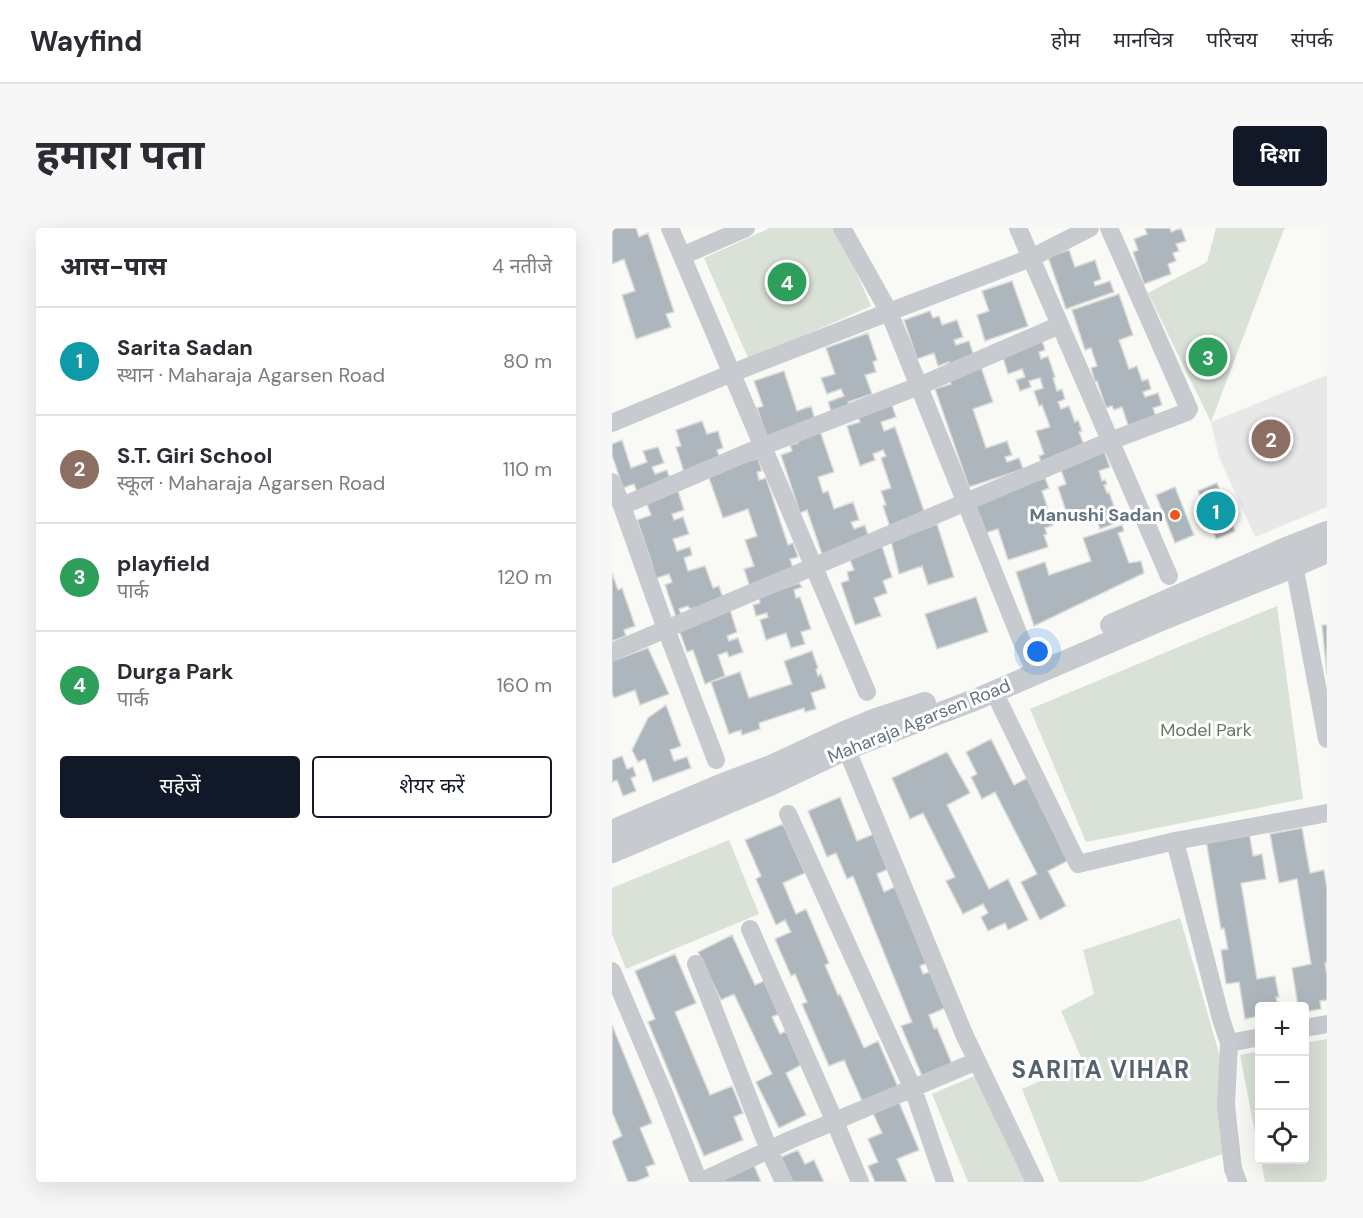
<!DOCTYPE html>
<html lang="hi">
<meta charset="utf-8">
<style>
:root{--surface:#fff;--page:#f7f7f7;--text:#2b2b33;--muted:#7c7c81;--line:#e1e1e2;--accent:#111827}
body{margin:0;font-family:"DM Sans","Noto Sans Devanagari",sans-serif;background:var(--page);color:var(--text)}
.controls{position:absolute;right:18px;bottom:18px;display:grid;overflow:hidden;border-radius:6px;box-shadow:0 6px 24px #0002}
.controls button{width:54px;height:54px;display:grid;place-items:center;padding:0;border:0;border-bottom:2px solid var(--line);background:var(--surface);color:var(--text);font:30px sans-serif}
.you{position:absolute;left:426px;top:424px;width:21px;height:21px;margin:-15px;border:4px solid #fff;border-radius:50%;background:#1a73e8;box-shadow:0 0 0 9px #1a73e833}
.badge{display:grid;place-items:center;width:39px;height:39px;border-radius:50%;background:var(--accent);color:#fff;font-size:20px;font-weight:700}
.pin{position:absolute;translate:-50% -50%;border:3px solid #fff;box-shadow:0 2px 6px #0006}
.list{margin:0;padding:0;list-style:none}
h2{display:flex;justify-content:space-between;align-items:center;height:78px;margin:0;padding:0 24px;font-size:26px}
h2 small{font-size:20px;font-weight:400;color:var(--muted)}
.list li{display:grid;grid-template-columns:39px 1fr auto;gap:18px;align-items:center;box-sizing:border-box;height:108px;padding:0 24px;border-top:2px solid var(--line)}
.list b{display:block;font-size:22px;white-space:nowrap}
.list p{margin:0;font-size:20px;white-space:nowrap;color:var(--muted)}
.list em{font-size:20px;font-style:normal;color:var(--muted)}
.actions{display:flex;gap:12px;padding:18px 24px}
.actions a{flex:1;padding:14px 0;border:2px solid var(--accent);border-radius:6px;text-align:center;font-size:21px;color:var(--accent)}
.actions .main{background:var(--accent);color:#fff}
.icon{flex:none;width:33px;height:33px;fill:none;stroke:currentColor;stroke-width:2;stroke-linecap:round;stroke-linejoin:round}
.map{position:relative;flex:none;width:715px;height:954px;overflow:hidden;border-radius:6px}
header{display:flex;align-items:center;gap:36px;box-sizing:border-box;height:84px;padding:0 30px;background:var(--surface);border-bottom:2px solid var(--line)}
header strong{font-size:28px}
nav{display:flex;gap:33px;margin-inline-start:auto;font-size:21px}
.intro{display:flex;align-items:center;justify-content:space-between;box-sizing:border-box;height:144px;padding:0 36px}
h1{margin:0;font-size:42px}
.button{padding:15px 27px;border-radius:6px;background:var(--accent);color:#fff;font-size:21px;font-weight:700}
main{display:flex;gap:36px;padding:0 36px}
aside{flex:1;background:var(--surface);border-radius:6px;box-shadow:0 6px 24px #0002}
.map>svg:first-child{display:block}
.built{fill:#e7e8e7}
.green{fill:#dae1d7}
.building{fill:#adb6bc;stroke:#dbdbd8;stroke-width:1.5}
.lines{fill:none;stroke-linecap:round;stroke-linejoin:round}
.minor{stroke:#c7cbcf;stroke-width:18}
.tertiary{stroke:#c7cbcf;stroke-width:22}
.poi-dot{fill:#f1551e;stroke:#fff;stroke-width:2}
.labels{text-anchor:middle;stroke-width:6;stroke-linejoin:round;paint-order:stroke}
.poi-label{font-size:18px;font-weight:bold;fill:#627484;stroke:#fff;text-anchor:end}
.street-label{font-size:18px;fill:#627484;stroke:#fff}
.park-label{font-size:18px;fill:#667a61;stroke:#fff}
.district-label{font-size:24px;font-weight:bold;letter-spacing:1.5px;fill:#54626e;stroke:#fff}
</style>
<header>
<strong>Wayfind</strong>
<nav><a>होम</a><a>मानचित्र</a><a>परिचय</a><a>संपर्क</a></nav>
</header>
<div class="intro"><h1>हमारा पता</h1><a class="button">दिशा</a></div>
<main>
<aside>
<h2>आस-पास<small>4 नतीजे</small></h2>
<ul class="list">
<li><span class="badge" style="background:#0f9aa8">1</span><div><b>Sarita Sadan</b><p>स्थान · Maharaja Agarsen Road</p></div><em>80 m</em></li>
<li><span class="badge" style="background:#8d6e63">2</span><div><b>S.T. Giri School</b><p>स्कूल · Maharaja Agarsen Road</p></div><em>110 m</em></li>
<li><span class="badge" style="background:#2e9e5b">3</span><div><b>playfield</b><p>पार्क</p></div><em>120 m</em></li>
<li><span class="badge" style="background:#2e9e5b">4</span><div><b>Durga Park</b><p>पार्क</p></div><em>160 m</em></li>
</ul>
<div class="actions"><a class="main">सहेजें</a><a>शेयर करें</a></div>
</aside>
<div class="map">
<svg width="715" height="954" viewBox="0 0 715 954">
<rect width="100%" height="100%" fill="#f9f9f6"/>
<path class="built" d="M715,147V279L643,309L607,229L599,194Z"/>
<path class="green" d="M158,0H225L259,78L137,132L92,30Z
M604,0H675L672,1L599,194L536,65L595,34Z
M665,378L691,571L474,614L418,481Z
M117,612L147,686L14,741L0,706V660Z
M568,690L605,818L628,920L529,954H447L410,861L471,834L449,783L482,766L471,722Z
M715,811V954H653L649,932H692L693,815Z
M647,823H648L647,925L628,827Z
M377,842L423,954H356L320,866Z"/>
<path class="building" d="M0,0H24L27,9L36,5L62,84L54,86L59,99L24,111L10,67L23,63L12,31L0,36Z
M533,0H558L559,4L569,0L574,13L564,16L567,23L561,25L564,33L556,36L559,46L532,56L521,24L526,22L522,11L535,6Z
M457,22L463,39L483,32L489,51L482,54L483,58L498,53L502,64L454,81L436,29Z
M400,53L416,98L373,113L365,87L377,83L370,63Z
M507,66L521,107L507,112L517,141L525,138L530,153L536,151L539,161L531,164L533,169L546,165L550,177L541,180L545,192L516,197L510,179L502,182L500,178L494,180L485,153L483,154L479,140L485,138L479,120L473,122L460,82Z
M318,83L321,90L327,88L330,97L345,92L351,109L342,112L344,117L357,113L363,131L339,140L337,134L326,138L322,125L305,131L292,92Z
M256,105L265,132L261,134L264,144L253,147L260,166L236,174L239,183L221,189L216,174L232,168L229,161L215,166L209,150L223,146L214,120Z
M429,109L433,122L427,124L429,131L436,128L443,149L441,150L445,163L450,161L453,171L446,174L449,181L457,178L463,194L466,192L470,203L467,204L472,217L430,237L427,228L432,226L424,203L438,199L430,177L427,178L422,163L431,160L428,150L417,153L419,159L408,163L404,152L413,149L410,141L396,146L389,123Z
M369,139L381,174L361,181L374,220L395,213L400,227L393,229L395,234L407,230L411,241L357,259L323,161L339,156L337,150Z
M172,143L185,183L199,178L204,195L156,212L145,180L151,178L142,153Z
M279,174L284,189L269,194L272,203L283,199L312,283L279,302L271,278L274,277L269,263L279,260L269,230L274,228L271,222L261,226L263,232L248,238L235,198L248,194L245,186Z
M90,193L95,206L106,203L111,220L105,222L109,234L73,247L64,219L69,218L64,202Z
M207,200L222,244L206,249L211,265L216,263L222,281L241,274L247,292L239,294L242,301L253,297L257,310L210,326L195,282L188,285L169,227L180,223L178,217L186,215L184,208Z
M10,212L19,240L35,234L31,223L46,219L52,235L40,239L43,246L55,242L59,255L26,266L22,256L11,260L0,227V216Z
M492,223L498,239L487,243L490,253L493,252L495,256L492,257L495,265L497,264L504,284L501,286L504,295L488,301L482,284L457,292L446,259L454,256L449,242Z
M146,230L150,243L145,244L147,252L154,250L176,317L181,315L186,329L178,331L182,343L139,362L132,341L142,338L133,312L145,308L136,281L111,290L96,247Z
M433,250L437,260L430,263L441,297L433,300L435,306L432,307L436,319L396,332L386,301L373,305L362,274Z
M605,255L623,303L604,311L586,263Z
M563,259L582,307L563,315L544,267Z
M65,260L72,282L60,286L62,292L71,289L77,306L61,311L65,323L78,319L80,327L72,330L76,343L93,338L101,360L107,358L112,373L78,381L76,378L67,381L70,388L64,389L53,357L60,354L57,346L42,351L40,336L25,292L39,287L33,271Z
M325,296L342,349L316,357L310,338L287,346L279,313Z
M510,297L512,303L506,305L517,335L529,333L532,345L422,398L404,344L433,334L437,347L479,333L471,310Z
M270,318L280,349L271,353L275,365L262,370L269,388L243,397L229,355L237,352L235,344L242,342L237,329Z
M0,345L6,362L10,360L23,398L12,402L14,408L0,413Z
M187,355L190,359L182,362L184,370L188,369L199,401L189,404L193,416L179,420L174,405L154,412L148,392L156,389L155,385L144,388L141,377L148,375L147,369Z
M364,369L376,404L325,421L313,386Z
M118,382L125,404L115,408L117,413L126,410L131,424L117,429L115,424L106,427L113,448L93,456L81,422L75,424L66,399Z
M710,397H715V447Z
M36,420L57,466L28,477L23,462L2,470L0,465V433Z
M200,423L206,440L204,441L206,448L209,446L214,460L199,465L204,481L193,484L192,480L147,495L148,501L130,507L129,502L117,506L99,454L128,444L137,470L180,456L172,433Z
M54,477L69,518L58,522L62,533L75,529L79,540L41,554L33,531L26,534L20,522L36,490Z
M379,511L402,557L415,550L457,632L436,643L454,678L428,692L409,654L425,646L383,564L370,571L359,549L365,546L354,524Z
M335,524L358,565L335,577L377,661L396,651L416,692L396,702L393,695L376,703L369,689L376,685L371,676L351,686L334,653L343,649L311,585L298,591L280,550Z
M10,528L15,541L21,539L24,548L19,550L24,563L11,568L5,552L0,554V531V532Z
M228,569L245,613L262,606L276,641L265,646L272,664L285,658L317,734L308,738L311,746L318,744L333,780L317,787L322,801L325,800L340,836L310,848L289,798L300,794L241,648L235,651L224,625L215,629L196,583Z
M171,596L193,645L171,655L184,686L194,681L217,735L213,737L226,767L228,766L252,820L266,813L286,859L251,875L232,832L217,838L190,776L195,774L183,746L179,748L163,711L179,704L173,692L164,697L144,651L149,648L133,612Z
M690,600L698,645L712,642L715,661V735H713L715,747V772L708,773L709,781L692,784V778H686L680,740L699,736L685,651L667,655L658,606Z
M637,604L641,628L650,626L654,651L629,655L645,751L663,748L667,769H664L666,778H648V788L633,791L627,754L614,756L609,722L616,721L612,700L609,701L594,612Z
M120,707L143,757L152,753L167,786L160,789L168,806L174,803L189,837L174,845L194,887L167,900L144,854L160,846L122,766L109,772L86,724Z
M63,726L84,775L63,784L98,867L120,858L131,885L122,889L131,912L92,928L36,794L43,791L23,743Z
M0,797L40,895L28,900L43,936L34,939L37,948L23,954H16L0,914V913L10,908L0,884Z
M286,872L307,922L285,931L295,954H263L256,938L266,934L256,911L270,905L260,883Z
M186,922L193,936L202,932L212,954H175L165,931Z
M141,935L149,954H106Z"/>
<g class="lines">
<path class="minor" d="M58,0L255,464
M230,0L277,84L409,412L424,445
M406,0L557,348
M70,28L134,0
M0,195L120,145L277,84L419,30L478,0
M0,254L10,278L54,401L104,532
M10,278L151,218L307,158L448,97
M677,327L684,347L715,511
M0,424L498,213L575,184L577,181L497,0
M388,476L466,636L563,613L715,585
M230,510L352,806L423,954
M176,586L301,861L333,954
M563,613L609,791L617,815L614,877L621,941L626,954
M138,701L223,894L248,954
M84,736L157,922L172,954
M0,743L53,868L87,954
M692,800L715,796
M617,815L648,809
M88,954L178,912L365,833"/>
<path class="tertiary" d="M499,397L674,320L715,304
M0,603L108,557L159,538L228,506L264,491L313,475
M0,624L158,557L234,521L365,471L547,393L681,339L715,324"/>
</g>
<circle class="poi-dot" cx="563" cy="287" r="6"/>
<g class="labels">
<g class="poi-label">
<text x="551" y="293">Manushi Sadan</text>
</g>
<g class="street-label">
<text transform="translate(307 493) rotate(-22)" y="6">Maharaja Agarsen Road</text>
</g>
<g class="park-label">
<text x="594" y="508">Model Park</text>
</g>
<g class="district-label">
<text x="489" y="850">SARITA VIHAR</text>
</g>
</g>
</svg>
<div class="controls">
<button>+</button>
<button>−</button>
<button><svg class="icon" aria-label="locate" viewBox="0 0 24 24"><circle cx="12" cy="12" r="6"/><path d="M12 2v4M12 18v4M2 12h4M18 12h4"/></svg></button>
</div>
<div class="you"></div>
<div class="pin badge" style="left:604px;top:283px;background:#0f9aa8">1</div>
<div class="pin badge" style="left:659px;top:211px;background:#8d6e63">2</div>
<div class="pin badge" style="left:596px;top:129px;background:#2e9e5b">3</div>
<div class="pin badge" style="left:175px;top:54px;background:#2e9e5b">4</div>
</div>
</main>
